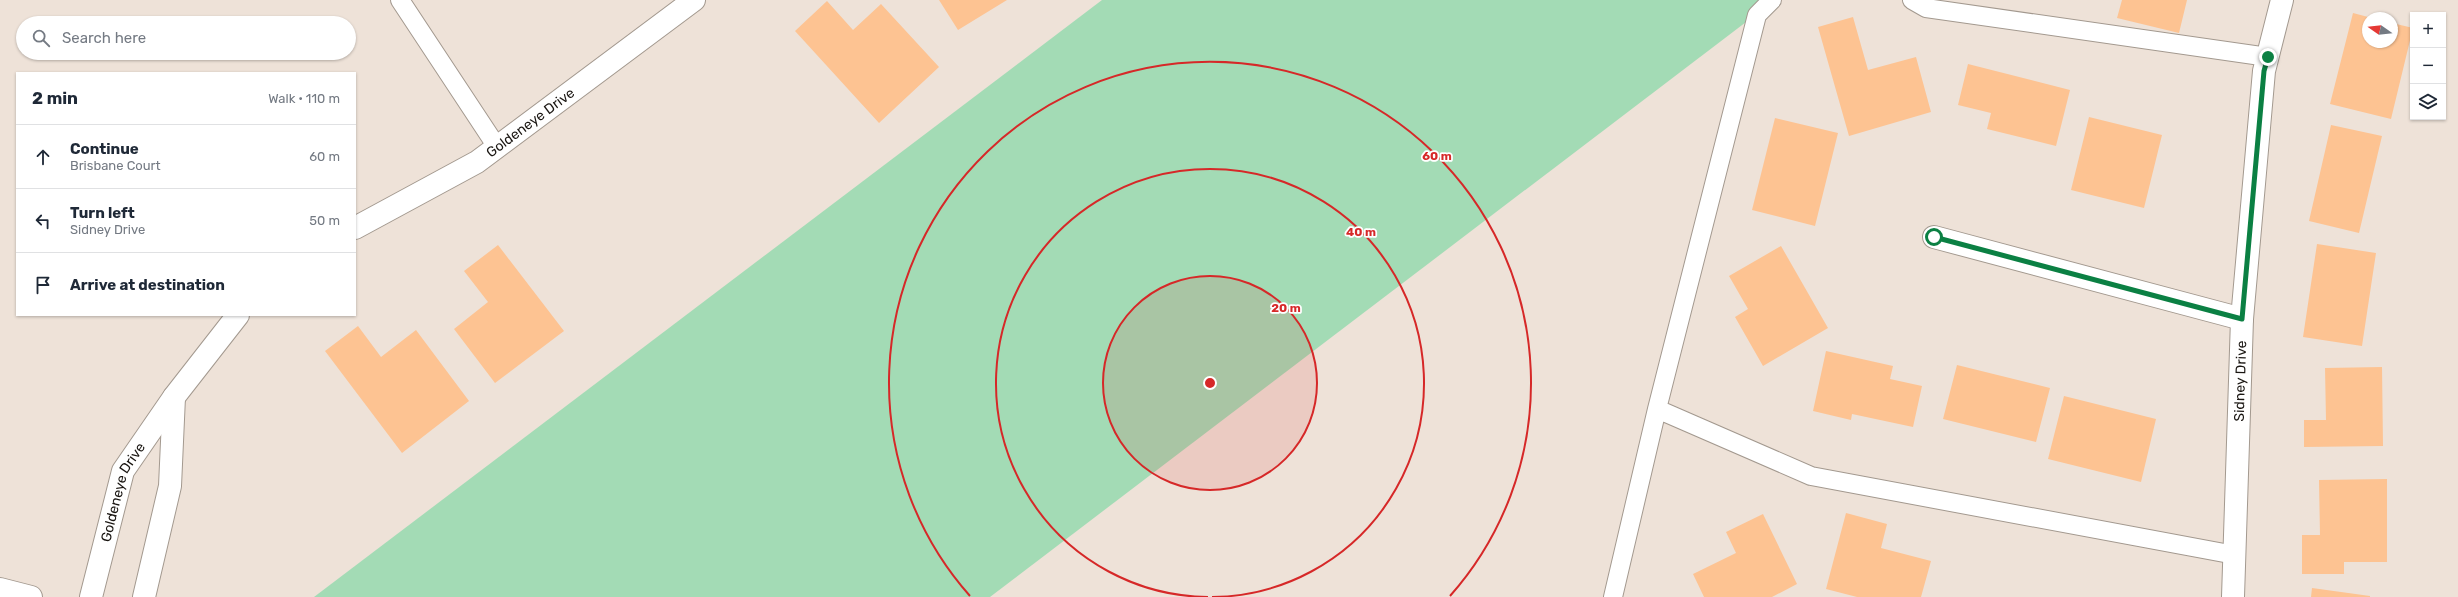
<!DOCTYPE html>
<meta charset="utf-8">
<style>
:root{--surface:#fff;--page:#f6f6f7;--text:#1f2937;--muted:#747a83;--line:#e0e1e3}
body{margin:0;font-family:Rubik,sans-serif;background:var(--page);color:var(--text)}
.controls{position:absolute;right:12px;top:12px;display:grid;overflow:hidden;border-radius:0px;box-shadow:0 1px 3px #0004}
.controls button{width:36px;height:36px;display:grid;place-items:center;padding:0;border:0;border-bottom:1px solid var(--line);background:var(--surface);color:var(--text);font:20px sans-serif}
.compass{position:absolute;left:2362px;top:12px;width:36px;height:36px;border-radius:50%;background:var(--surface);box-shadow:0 1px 3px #0004;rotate:284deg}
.stop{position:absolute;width:12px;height:12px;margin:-9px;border:3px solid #0b8043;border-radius:50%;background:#fff}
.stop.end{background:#0b8043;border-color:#fff;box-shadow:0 1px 4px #0008}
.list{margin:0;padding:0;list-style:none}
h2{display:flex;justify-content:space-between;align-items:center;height:52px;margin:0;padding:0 16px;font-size:17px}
h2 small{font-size:13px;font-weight:400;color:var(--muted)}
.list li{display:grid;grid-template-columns:26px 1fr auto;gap:12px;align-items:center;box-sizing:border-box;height:64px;padding:0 16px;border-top:1px solid var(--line)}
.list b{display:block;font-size:15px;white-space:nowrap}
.list p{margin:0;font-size:13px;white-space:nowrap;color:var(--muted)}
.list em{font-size:13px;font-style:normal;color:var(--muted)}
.icon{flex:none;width:22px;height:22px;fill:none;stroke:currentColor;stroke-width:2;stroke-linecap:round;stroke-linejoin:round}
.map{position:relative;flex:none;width:2458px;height:597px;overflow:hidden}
.search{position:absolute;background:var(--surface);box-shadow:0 1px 3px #0004;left:16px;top:16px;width:340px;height:44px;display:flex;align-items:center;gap:10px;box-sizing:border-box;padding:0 14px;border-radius:22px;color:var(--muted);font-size:15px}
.panel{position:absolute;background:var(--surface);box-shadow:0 1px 3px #0004;left:16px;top:72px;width:340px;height:244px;border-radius:0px}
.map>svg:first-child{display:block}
.green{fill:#a3dbb5}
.building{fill:#fdc392}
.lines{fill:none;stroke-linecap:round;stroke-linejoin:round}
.service-casing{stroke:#a3998f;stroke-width:20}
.minor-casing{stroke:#a3998f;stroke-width:24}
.secondary-casing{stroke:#a3998f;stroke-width:24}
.service{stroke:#fff;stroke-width:18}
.minor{stroke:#fff;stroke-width:22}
.secondary{stroke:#fff;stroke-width:22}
.route{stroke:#0b8043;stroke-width:5}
.ring{fill:none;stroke:#d62828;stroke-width:2}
.labels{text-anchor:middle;stroke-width:3.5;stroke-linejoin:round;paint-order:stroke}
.street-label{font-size:14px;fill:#1a1612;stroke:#fff}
.centre{fill:#d62828;stroke:#fff;stroke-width:2}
.ring-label{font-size:12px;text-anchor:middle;font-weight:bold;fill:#d62828;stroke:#fff;stroke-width:3.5;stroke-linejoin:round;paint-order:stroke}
</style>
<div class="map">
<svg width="2458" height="597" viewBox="0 0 2458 597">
<rect width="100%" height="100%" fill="#eee2d8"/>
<path class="green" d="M1102,0H1775L990,597H314Z"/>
<path class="building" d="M939,0H1007L958,30Z
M2122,0H2187L2179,33L2117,18Z
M827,1L853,30L881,4L939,67L879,123L795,31Z
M2353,13L2368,17V42H2392V23L2413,28L2391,119L2330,104Z
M1853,17L1868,70L1916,57L1931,112L1849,136L1818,27Z
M1968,64L2070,90L2056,146L1987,129L1991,113L1958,105Z
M2089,117L2162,135L2144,208L2071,190Z
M1775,118L1838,133L1815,226L1752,210Z
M2331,125L2382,136L2359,233L2309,221Z
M2317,244L2376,253L2362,346L2303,337Z
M498,245L564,331L495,383L454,329L488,302L464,271Z
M1781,246L1828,328L1763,366L1735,317L1748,309L1729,276Z
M358,326L381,357L416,330L469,401L402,453L325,351Z
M1826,351L1893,366L1890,379L1922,386L1913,427L1852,414L1851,420L1813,411Z
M1957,365L2050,388L2036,442L1943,419Z
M2382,367L2383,446L2304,447V420H2326L2325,368Z
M2064,396L2156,419L2141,482L2048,459Z
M2387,479V562H2344V574H2302V535H2320L2319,480Z
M1846,513L1887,524L1881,548L1931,561L1921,597H1857L1826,589Z
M1763,514L1797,584L1772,597H1704L1693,574L1736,553L1726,532Z
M2312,588L2370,596V597H2311Z"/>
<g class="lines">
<defs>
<path id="service" d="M400,0L497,147
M1912,0L1926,8L2268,57
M1657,409L1811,476L2235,555
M1613,597L1657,409L1757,15L1772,0"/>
<g id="minor">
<path id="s1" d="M355,228L477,162L694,0"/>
<path d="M1934,237L2242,319"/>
<path id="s2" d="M91,597L123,471L174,397L238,315"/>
<path d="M144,597L170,486L174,397"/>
<path id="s3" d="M2233,597L2242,319L2264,71L2282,0"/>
</g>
<path id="secondary" d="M0,589L31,597"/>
</defs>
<use href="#service" class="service-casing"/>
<use href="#minor" class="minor-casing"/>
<use href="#secondary" class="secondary-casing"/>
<use href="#service" class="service"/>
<use href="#minor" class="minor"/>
<use href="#secondary" class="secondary"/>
</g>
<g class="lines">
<path class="route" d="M1934,237L2242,319L2264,71L2268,57"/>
</g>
<circle cx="1210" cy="383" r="107" fill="#d62828" fill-opacity=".12"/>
<g class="ring">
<circle cx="1210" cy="383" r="107"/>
<path d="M1208 597A214 214 0 1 1 1212 597"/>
<path d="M970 596A321 321 0 1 1 1450 596"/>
</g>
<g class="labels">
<g class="street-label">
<text dy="5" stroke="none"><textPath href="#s1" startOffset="205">Goldeneye Drive</textPath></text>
<text dy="5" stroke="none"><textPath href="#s3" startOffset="216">Sidney Drive</textPath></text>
<text dy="5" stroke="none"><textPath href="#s2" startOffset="110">Goldeneye Drive</textPath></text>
</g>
</g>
<circle cx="1210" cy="383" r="6" class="centre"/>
<g class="ring-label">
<text x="1437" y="160">60 m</text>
<text x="1361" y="236">40 m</text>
<text x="1286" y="312">20 m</text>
</g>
</svg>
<div class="controls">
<button>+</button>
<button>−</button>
<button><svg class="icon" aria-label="layers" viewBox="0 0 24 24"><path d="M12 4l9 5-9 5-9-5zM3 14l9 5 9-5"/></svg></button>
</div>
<svg class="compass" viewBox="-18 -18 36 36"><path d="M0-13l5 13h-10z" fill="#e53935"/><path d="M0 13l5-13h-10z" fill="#747a83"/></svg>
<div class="stop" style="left:1934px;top:237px"></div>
<div class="stop end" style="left:2268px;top:57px"></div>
<div class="search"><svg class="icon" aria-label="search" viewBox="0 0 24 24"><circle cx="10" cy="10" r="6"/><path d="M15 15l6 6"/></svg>Search here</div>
<section class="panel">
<h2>2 min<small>Walk · 110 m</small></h2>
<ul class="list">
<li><svg class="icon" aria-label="ahead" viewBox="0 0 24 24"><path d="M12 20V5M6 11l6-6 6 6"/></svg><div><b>Continue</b><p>Brisbane Court</p></div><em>60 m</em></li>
<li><svg class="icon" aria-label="left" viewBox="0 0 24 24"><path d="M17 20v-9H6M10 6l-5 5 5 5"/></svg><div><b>Turn left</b><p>Sidney Drive</p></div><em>50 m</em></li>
<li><svg class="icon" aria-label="arrive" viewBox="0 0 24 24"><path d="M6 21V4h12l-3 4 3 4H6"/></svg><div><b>Arrive at destination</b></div></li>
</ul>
</section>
</div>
